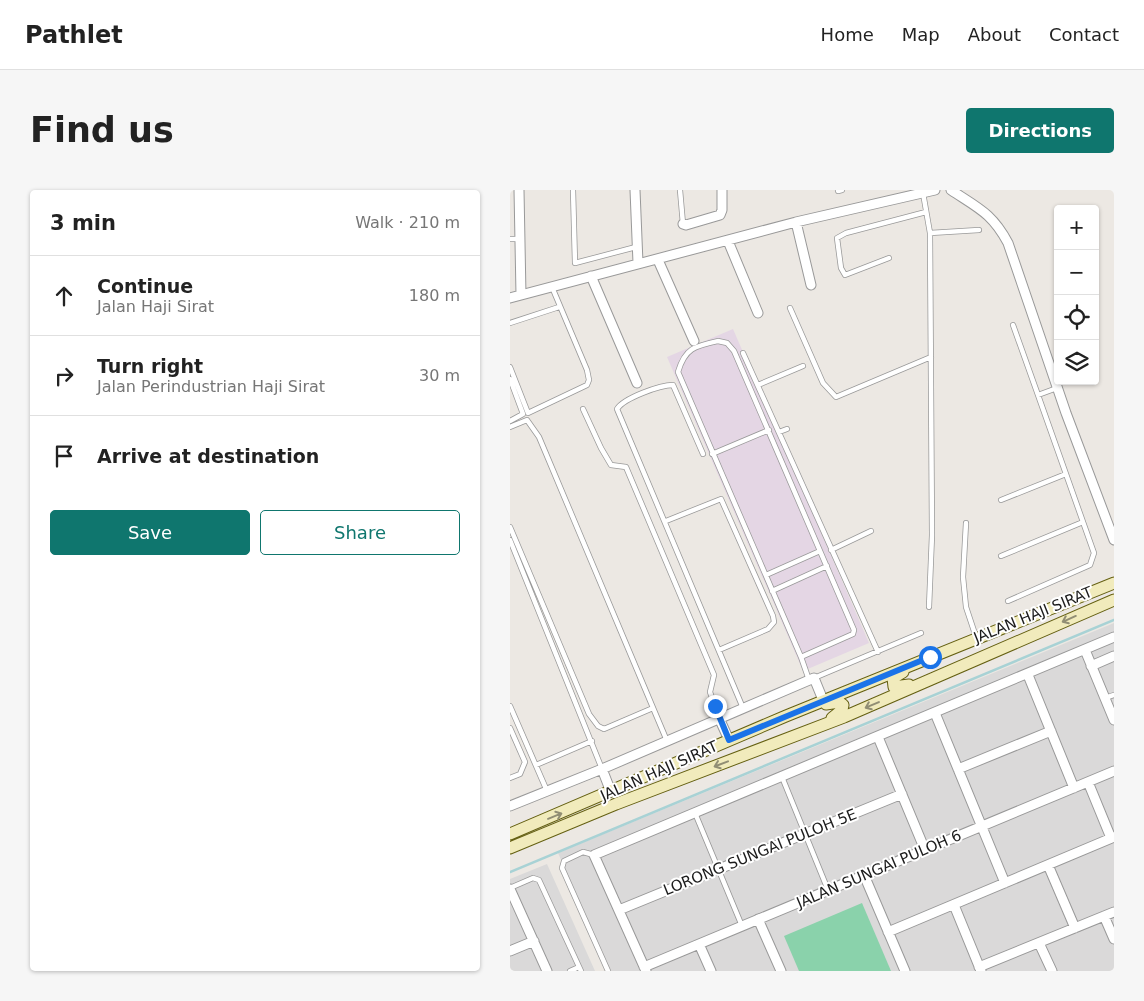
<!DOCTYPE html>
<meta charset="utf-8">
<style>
:root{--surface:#fff;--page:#f6f6f6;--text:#222;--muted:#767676;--line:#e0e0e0;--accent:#0f766e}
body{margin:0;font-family:"DejaVu Sans",sans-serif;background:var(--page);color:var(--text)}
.controls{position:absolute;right:15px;top:15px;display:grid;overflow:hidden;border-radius:5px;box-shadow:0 1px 4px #0004}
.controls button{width:45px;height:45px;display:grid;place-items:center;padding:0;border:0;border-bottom:1px solid var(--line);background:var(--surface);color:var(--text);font:25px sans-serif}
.stop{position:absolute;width:15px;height:15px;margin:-11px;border:4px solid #1a73e8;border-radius:50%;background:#fff}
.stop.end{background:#1a73e8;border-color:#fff;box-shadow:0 1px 5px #0008}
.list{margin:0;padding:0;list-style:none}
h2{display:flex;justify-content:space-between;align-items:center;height:65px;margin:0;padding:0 20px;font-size:21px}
h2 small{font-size:16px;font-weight:400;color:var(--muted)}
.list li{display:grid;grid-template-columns:32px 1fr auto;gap:15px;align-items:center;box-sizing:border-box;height:80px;padding:0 20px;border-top:1px solid var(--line)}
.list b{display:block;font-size:19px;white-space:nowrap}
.list p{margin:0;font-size:16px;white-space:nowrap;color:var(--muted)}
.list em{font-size:16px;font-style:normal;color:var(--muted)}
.actions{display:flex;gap:10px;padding:15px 20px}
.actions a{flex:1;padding:11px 0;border:1px solid var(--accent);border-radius:5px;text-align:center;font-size:18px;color:var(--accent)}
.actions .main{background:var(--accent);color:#fff}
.icon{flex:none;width:28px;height:28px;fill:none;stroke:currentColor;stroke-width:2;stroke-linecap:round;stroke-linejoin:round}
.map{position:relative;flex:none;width:604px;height:781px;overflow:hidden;border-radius:5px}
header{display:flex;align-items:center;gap:30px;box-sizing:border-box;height:70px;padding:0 25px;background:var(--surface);border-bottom:1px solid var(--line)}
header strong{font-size:24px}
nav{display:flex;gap:28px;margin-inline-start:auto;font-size:18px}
.intro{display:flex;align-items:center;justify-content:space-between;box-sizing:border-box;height:120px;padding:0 30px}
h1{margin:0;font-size:35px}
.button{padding:12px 22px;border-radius:5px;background:var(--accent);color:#fff;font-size:18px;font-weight:700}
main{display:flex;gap:30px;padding:0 30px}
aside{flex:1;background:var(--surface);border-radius:5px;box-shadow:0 1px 4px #0004}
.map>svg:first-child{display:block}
.residential{fill:#dad9d9}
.industrial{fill:#e4d6e4}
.pitch{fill:#8ad2ab}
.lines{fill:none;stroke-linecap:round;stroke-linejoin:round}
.stream{stroke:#a8d2d5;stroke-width:2.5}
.service-casing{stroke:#999;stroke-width:6}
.minor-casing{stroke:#999;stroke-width:11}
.secondary-casing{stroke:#656012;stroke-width:13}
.service{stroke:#fff;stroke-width:4.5}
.minor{stroke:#fff;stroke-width:9}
.secondary{stroke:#f1ebbc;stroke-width:11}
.oneway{stroke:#918e74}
.route{stroke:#1a73e8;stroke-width:6}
.labels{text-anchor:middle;stroke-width:4;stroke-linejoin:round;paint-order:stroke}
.street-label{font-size:15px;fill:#1c1c1c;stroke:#fff}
</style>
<header>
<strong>Pathlet</strong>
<nav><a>Home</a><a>Map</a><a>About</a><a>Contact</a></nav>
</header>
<div class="intro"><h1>Find us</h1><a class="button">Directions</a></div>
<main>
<aside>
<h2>3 min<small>Walk · 210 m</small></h2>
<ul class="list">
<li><svg class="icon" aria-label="ahead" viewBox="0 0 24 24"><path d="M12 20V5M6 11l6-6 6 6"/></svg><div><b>Continue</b><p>Jalan Haji Sirat</p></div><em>180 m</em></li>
<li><svg class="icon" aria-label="right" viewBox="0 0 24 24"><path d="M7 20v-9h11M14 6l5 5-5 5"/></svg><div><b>Turn right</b><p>Jalan Perindustrian Haji Sirat</p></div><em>30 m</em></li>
<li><svg class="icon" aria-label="arrive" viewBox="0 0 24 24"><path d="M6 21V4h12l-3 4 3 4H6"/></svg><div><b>Arrive at destination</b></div></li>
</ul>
<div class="actions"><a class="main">Save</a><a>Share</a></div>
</aside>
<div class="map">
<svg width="604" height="781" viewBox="0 0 604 781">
<rect width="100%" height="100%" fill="#ece8e3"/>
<path class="residential" d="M604,433V781H101L48,663Z
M37,674L85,781H0V689Z"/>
<path class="industrial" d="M223,139L359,453L293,481L157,167Z"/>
<path class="pitch" d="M352,713L381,781H289L274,746Z"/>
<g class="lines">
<path class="stream" d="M0,682L604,430"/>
<defs>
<path id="service" d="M63,0L65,73L126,57
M170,0L173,34
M328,1L332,0
M413,3L420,43L422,345L419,417
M420,43L469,40
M0,49H9
M379,68L335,85L331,78L327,48L336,43L416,22
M280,118L313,193L326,207L421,167
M0,133L49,117
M503,135L528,205L547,198
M208,151L217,153L224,161L344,440L343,444L291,467L168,182C175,158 185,156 208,151Z
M233,163L368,462
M0,177L18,223L77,195L79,190L77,180L42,97
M0,189L13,224L0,231
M248,195L293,176
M73,219L91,258L101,275L116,277L204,485L200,502L209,528
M0,237L17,230L29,247L157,551
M269,242L277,239
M193,264L163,195C150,195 114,208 107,219L233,518
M202,264L259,240
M491,310L556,284
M156,331L211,309L263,426L264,432L258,439L209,460
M456,333L453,387L456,417L466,447
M0,337L79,524L88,536L94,539L143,518
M0,350L92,579
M321,360L361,341
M491,366L573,332
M256,385L310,361
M262,401L317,376
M498,411L580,375L584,363L528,205
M291,467L299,490
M304,488L411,443
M595,508L604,505
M0,516L37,601
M0,538L15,572L10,584L0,588
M26,575L82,551
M272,587L318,700
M185,623L232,736
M84,665L73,662L54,671L52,678L98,781
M0,698L23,688L29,690L71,781
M60,781L69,777"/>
<path id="minor" d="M9,0L11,105
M125,0L128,73
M441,0C468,18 482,23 498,53L556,223L604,350
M286,32L301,95
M173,34L176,35L210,25L212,20V0
M218,51L248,123
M148,70L184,151
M81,86L127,193
M0,108L286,32L425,0
M575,460L604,530
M581,476L604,466
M518,485L564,598
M425,523L495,693
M209,528L219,550
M368,547L415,660
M92,579L304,488L313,510
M448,579L541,541
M578,592L601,648
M0,616L92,579L101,602
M538,675L565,738
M354,685L395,781
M0,699L37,781
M444,715L471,781
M109,720L392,604
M594,726L604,749
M248,729L271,781
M378,742L604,647
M529,753L542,781
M189,754L201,781
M0,761L24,751
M134,777L604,581
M469,777L604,722
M136,781L84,665L604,447"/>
<path id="secondary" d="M393,482L383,488L384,497L399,495
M316,514L329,512L333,515L332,520L322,528
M0,644L276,526L604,393
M0,658L106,614L334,527L604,410"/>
</defs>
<use href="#service" class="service-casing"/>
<use href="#minor" class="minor-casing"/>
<use href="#secondary" class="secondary-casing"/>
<use href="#service" class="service"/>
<use href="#minor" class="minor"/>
<use href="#secondary" class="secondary"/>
</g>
<defs><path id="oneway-shaft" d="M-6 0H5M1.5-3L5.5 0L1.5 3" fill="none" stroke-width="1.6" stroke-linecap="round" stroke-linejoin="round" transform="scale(1.25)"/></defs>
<g class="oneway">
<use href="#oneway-shaft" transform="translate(559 429) rotate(156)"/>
<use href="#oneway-shaft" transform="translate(362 515) rotate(157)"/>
<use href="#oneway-shaft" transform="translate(211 574) rotate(159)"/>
<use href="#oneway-shaft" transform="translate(45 626) rotate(-22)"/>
</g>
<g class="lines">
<path class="route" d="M205,516L219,550L420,467"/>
</g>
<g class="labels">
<g class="street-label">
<text transform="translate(523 425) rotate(-22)" y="5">JALAN HAJI SIRAT</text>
<text transform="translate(149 581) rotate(-24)" y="5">JALAN HAJI SIRAT</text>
<text transform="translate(250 662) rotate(-22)" y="5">LORONG SUNGAI PULOH 5E</text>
<text transform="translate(369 679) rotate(-23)" y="5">JALAN SUNGAI PULOH 6</text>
</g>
</g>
</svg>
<div class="controls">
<button>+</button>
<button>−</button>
<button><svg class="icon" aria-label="locate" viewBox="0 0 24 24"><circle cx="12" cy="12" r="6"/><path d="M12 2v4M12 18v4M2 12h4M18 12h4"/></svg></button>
<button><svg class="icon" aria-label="layers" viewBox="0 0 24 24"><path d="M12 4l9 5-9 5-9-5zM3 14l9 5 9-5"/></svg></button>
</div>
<div class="stop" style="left:420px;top:467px"></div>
<div class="stop end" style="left:205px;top:516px"></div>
</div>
</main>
